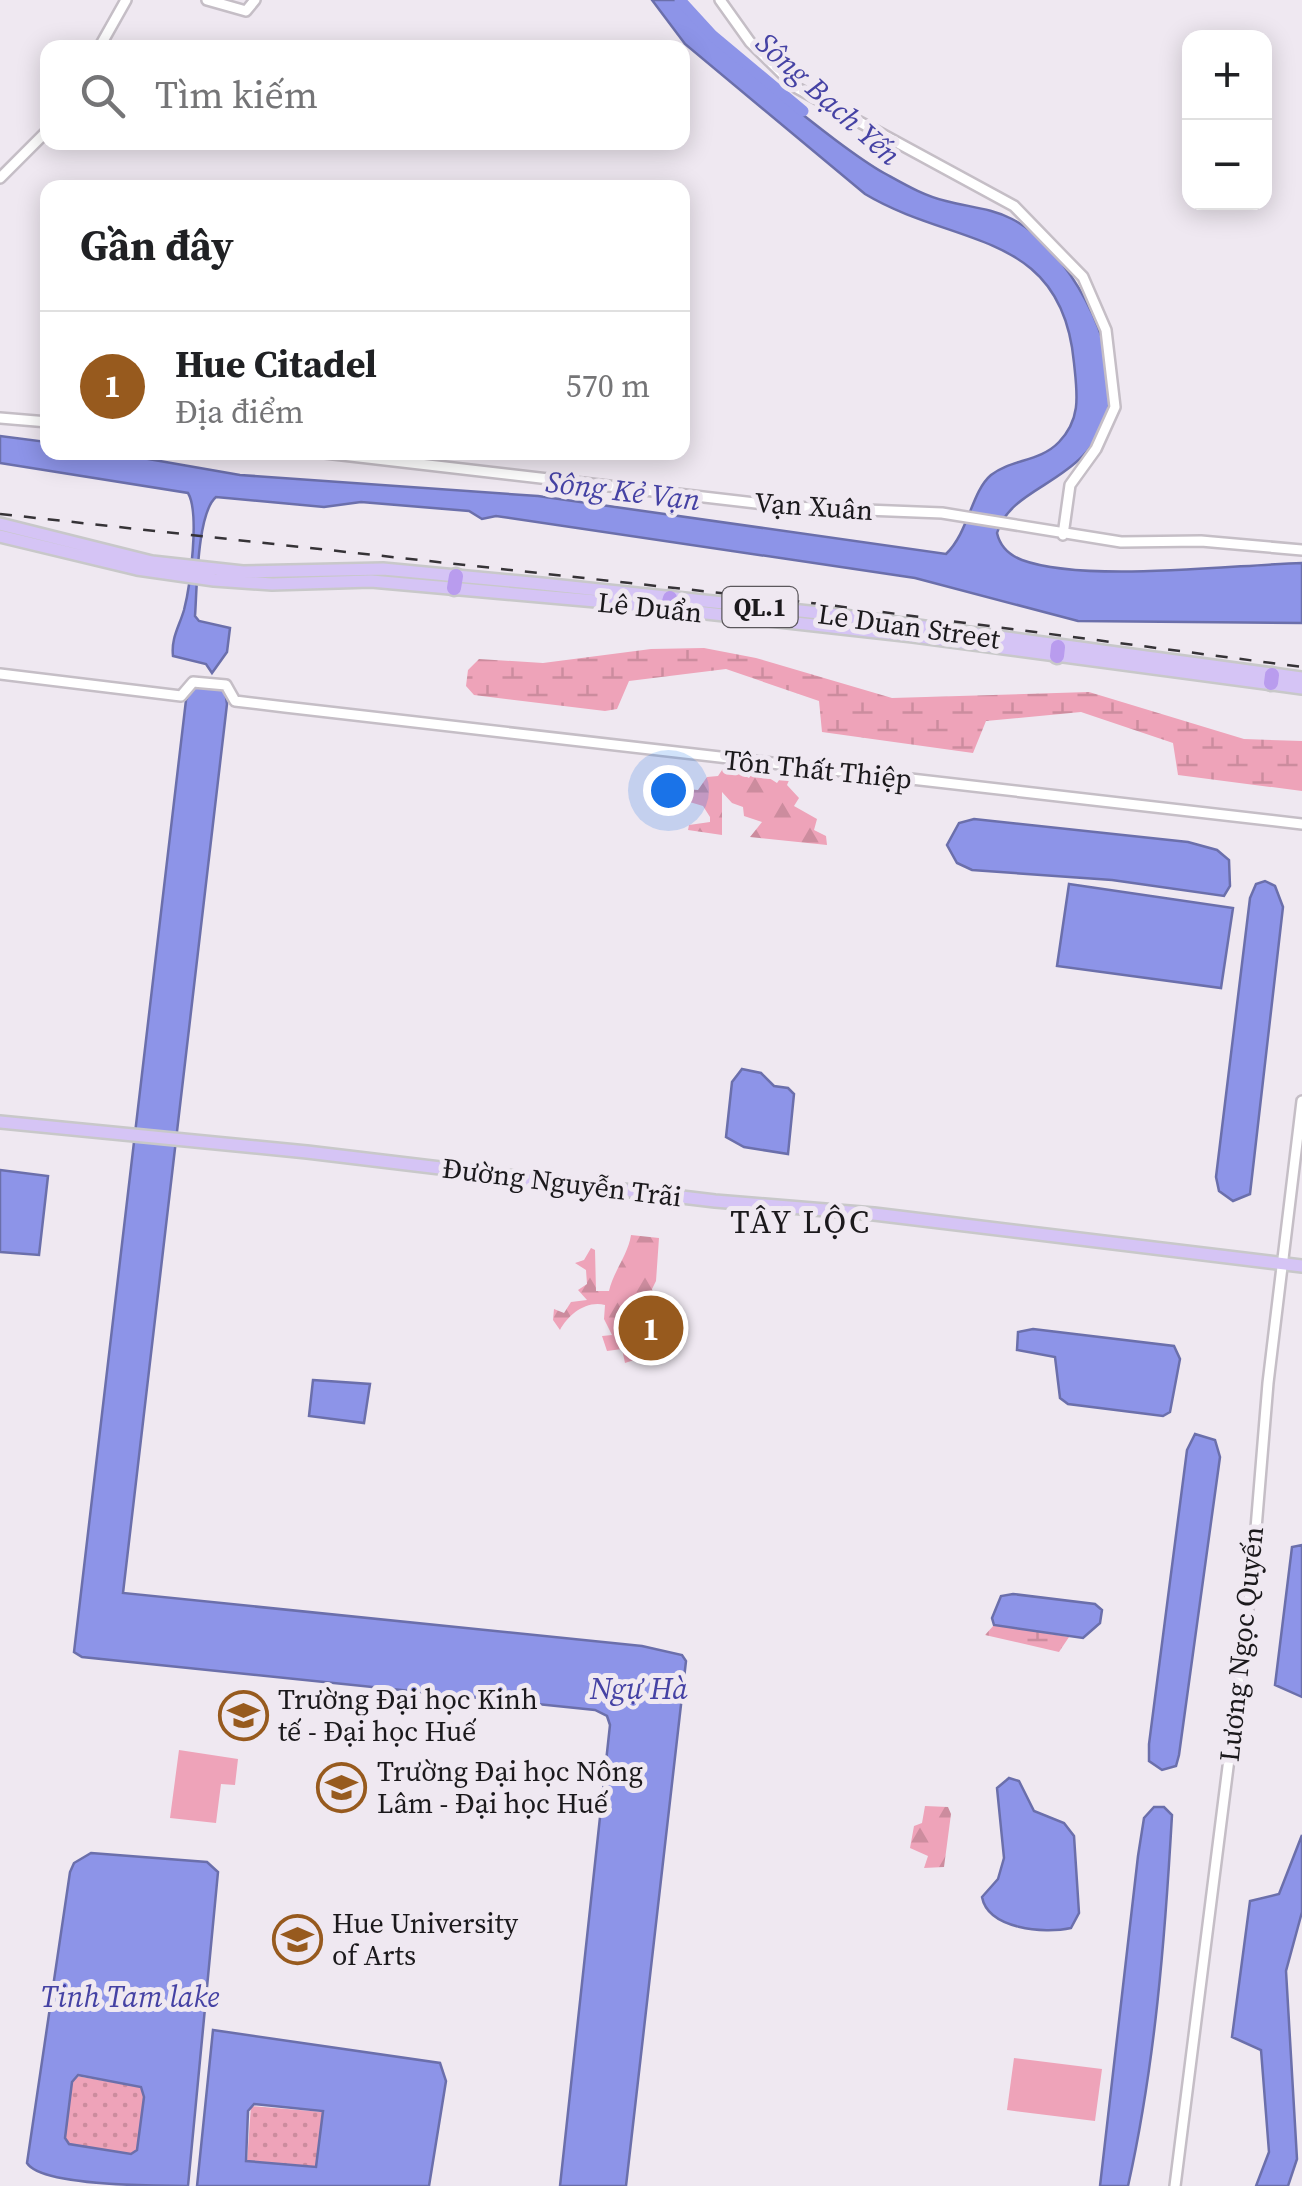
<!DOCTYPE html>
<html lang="vi">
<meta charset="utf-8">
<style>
:root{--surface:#fff;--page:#f6f6f6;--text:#202124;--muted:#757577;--line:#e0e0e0;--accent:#975a1e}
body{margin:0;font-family:"Source Serif 4",serif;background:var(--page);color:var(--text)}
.controls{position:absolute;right:30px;top:30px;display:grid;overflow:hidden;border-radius:20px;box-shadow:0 5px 25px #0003}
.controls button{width:90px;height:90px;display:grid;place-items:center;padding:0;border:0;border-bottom:2px solid var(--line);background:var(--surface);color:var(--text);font:50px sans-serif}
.you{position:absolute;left:668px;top:790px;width:35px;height:35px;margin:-25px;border:8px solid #fff;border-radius:50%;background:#1a73e8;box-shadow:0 0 0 15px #1a73e833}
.badge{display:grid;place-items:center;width:65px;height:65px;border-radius:50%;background:var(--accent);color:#fff;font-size:32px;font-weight:700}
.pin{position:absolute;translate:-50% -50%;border:5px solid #fff;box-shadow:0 2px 10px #0006}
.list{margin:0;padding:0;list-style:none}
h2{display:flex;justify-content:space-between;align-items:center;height:130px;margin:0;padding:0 40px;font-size:42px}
h2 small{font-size:32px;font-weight:400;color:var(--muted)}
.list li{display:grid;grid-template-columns:65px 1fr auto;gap:30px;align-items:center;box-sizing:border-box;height:150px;padding:0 40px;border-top:2px solid var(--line)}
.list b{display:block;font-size:38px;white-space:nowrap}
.list p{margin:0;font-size:32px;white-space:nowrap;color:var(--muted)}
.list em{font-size:32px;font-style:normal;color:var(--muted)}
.icon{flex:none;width:55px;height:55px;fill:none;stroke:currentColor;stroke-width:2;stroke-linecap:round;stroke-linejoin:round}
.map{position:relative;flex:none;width:1302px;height:2186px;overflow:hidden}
.search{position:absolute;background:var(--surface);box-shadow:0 5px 25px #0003;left:40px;top:40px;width:650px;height:110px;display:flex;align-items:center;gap:25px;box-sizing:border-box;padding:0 35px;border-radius:20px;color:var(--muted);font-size:38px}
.panel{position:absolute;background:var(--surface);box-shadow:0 5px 25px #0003;left:40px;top:180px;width:650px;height:280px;border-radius:20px}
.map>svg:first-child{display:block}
.forest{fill:url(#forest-firs)}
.wetland{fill:url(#wetland-marsh)}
.park{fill:url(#park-dots)}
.pitch{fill:#eea3b9}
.water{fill:#8d94e8;stroke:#6b6fab;stroke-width:2.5;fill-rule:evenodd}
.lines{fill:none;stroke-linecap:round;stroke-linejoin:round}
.river{stroke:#8d94e8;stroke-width:11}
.minor-casing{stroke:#c5bec6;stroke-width:14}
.major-casing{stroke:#c8c8c9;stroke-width:16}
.highway-casing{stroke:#c8c8c9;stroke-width:19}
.minor{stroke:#fff;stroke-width:9}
.major{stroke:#d5c4f5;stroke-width:11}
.highway{stroke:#b99cee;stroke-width:14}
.rail{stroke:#363337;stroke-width:2.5;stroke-dasharray:12 12;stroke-linecap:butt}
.labels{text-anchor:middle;stroke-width:10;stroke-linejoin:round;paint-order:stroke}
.shield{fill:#efe8f1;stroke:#5b575c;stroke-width:2.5}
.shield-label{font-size:25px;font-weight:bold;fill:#1b191c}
.street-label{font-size:28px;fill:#1b191c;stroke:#efe8f1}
.poi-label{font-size:28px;fill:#1b191c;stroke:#efe8f1;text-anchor:start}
.water-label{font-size:30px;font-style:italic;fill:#4542a4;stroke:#efe8f1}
.quarter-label{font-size:32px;letter-spacing:2.5px;fill:#1b191c;stroke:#efe8f1}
</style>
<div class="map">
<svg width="1302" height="2186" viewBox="0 0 1302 2186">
<defs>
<pattern id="forest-firs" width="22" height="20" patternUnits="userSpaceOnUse" patternTransform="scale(2.5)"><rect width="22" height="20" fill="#eea3b9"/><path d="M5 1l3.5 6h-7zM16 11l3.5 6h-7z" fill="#cc8c9e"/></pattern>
<pattern id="wetland-marsh" width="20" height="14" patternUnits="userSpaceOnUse" patternTransform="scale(2.5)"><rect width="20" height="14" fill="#eea3b9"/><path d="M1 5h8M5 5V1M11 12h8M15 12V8" fill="none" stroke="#cc8c9e"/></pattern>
<pattern id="park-dots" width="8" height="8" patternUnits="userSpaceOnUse" patternTransform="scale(2.5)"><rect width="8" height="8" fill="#eea3b9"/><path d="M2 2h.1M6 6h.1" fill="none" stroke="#cc8c9e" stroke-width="1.8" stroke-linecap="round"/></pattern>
</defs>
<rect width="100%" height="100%" fill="#efe8f1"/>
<path class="forest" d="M724,752L729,760L739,753L745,776L749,778L757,766L773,762L766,776L777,783L782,776L790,778L787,785L799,798L794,806L817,819L814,830L826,836L827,845L750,837L762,822L744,816L743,807L732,803L722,792V835L688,830L689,825L710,822V817L703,806L683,800L684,789L698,790L707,777L718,776L726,764L719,756Z
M631,1235L659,1238L656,1281L652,1289L661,1316L653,1334L641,1333L637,1324L629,1325L634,1360L625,1363L622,1349L607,1351L602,1336L612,1335L604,1319L605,1305C586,1300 568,1315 560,1330L553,1320L554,1309L564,1313L571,1302L587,1300L578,1290L587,1284L586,1270L575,1263L584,1260L591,1248L595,1250L596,1291H609C613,1272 628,1255 631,1235Z
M925,1806L948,1807L951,1814L944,1867L924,1868L928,1856L910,1848L914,1826L922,1823Z"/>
<path class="wetland" d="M704,648L756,658L892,698L1089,692L1244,739L1302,741V791L1178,775L1173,743L1081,712L986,721L973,753L822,732L819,701L726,669L629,681L617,709L605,711L474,695L466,686L468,670L479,659L543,663L651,649Z
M994,1625L1069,1637L1059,1652L985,1635Z"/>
<path class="park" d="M76,2076L141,2087L144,2097L137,2150L132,2154L69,2144L65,2138L72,2082Z
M251,2106L323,2112L316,2168L247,2162Z"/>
<path class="pitch" d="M179,1750L238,1759L235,1785L221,1784L216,1823L170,1818Z
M1014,2058L1102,2069L1095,2121L1007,2110Z"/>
<path class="water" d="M652,0H681C709,42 838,147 884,173C904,184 924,196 946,201C968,207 991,208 1012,219C1066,246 1122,346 1109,406C1092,485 1013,481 997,533C1000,546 1009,555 1022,560C1084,583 1231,565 1302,563V623L1078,621L915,578L496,516L482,519L469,511L361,502L324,507L216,497C197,513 197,589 195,616L199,621L230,628L227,652L212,673L206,664L173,656C171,638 179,627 184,610C190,587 200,513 188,493L0,463V436L47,442L48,452L114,453L240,475L538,496L946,554C969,532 971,492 991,475C1011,459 1040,462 1059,442C1082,418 1077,393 1074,363C1062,229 955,248 865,194L685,44Z
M194,684L225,690L227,704L123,1593L642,1646L682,1655L686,1661L626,2186H560L610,1725L607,1716L595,1710L82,1657L74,1652L186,700Z
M974,819L1188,842L1217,850L1229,860L1230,886L1224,896L1112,880L972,870L957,863L947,845L959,823Z
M1265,881L1275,886L1283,907L1250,1194L1233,1201L1219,1191L1216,1177L1250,898L1256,884Z
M1069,884L1233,908L1221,988L1057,966Z
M742,1069L761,1073L774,1086L788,1088L794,1094L788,1154L744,1147L726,1137L732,1082Z
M0,1170L48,1176L39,1255L0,1252Z
M1033,1329L1174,1346L1180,1359L1170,1412L1163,1416L1068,1404L1060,1398L1055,1357L1017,1350L1018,1332Z
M313,1380L370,1384L364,1423L309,1416Z
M1195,1434L1215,1440L1220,1457L1179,1755L1176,1766L1162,1770L1149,1761V1744L1187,1450Z
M1302,1545V1697L1275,1685L1292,1547Z
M1013,1594L1095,1604L1102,1610L1100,1623L1083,1638L994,1625L992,1618L1001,1596Z
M1009,1778L1019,1781L1034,1811L1064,1823L1074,1836L1079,1913L1071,1928C1044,1934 988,1929 982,1897L998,1879L1004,1858L997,1788Z
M1154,1807H1164L1172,1815C1165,1939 1155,2065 1128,2186H1100L1138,1856L1144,1818Z
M1302,1835V1912L1286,1971L1297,2159L1288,2186H1256L1269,2152L1261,2050L1232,2037L1250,1901L1279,1894Z
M91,1853L207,1862L218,1872L188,2186C156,2186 41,2186 27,2163L70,1872L74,1863ZM78,2075L141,2087L144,2097L137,2150L131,2154L69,2144L65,2138L72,2082Z
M213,2030L440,2063L446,2081L429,2186H197ZM254,2104L323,2111L316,2167L246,2161L248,2111Z"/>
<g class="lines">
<path class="river" d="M680,0L712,35L803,111"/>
<defs>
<path id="minor" d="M207,0L246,11L255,0
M720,0L750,42L797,88L1014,206L1083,277L1106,330L1115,407L1096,449L1070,485L1063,535
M99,48L126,0
M0,178L48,130
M0,418L48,422
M316,452L790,507L942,513L1121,542L1201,541L1302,550
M0,674L181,696L193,682L226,685L235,701L285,707L1302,824
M1175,2186L1252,1577L1268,1383L1302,1101"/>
<path id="major" d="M0,524L152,562L243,572L383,569L542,584L829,614L1302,678
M0,536L137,569L214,580L272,584L371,581L607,602L913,636L1302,688
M0,1122L307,1152L715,1201L874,1214L1302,1266"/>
<path id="highway" d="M454,588L456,576
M667,609L670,598
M1057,656L1058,647
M1271,683L1272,675"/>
</defs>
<use href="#minor" class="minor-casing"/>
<use href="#major" class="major-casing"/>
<use href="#highway" class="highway-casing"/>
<use href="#minor" class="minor"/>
<use href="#major" class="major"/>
<use href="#highway" class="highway"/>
<path class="rail" d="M0,514L821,604L1302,667"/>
</g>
<defs>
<symbol id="university-ring" viewBox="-11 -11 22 22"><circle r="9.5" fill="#efe8f1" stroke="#975a1e" stroke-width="1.5"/><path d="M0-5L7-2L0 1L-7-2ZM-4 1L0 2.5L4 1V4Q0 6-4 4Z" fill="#975a1e"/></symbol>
</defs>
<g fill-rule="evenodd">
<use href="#university-ring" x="216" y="1688" width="55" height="55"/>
<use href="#university-ring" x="314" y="1760" width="55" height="55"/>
<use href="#university-ring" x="270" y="1912" width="55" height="55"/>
</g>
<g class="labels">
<rect class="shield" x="722.5" y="587" width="75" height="40" rx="8"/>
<g class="shield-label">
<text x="760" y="616">QL.1</text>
</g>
<g class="street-label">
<text transform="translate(814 506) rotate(4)" y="10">Vạn Xuân</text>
<text transform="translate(650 607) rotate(6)" y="10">Lê Duẩn</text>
<text transform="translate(909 626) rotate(8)" y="10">Le Duan Street</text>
<text transform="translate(818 769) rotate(6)" y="10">Tôn Thất Thiệp</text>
<text transform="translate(562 1182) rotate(7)" y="10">Đường Nguyễn Trãi</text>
<text transform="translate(1241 1644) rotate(-84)" y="10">Lương Ngọc Quyến</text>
</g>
<g class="poi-label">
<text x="278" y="1709">Trường Đại học Kinh<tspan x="278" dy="32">tế - Đại học Huế</tspan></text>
<text x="377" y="1781">Trường Đại học Nông<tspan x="377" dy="32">Lâm - Đại học Huế</tspan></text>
<text x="332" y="1933">Hue University<tspan x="332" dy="32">of Arts</tspan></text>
</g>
<g class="water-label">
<text transform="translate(828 99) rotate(42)" y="10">Sông Bạch Yến</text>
<text transform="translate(623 491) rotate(7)" y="10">Sông Kẻ Vạn</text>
<text x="639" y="1699">Ngự Hà</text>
<text x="130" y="2007">Tinh Tam lake</text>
</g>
<g class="quarter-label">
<text x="801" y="1233">TÂY LỘC</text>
</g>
</g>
</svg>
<div class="controls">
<button>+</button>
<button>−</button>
</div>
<div class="you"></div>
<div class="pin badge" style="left:651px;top:1328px">1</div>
<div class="search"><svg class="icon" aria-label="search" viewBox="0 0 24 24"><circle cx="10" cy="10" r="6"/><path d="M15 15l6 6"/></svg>Tìm kiếm</div>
<section class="panel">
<h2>Gần đây<small></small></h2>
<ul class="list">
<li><span class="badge">1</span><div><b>Hue Citadel</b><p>Địa điểm</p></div><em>570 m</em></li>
</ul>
</section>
</div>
